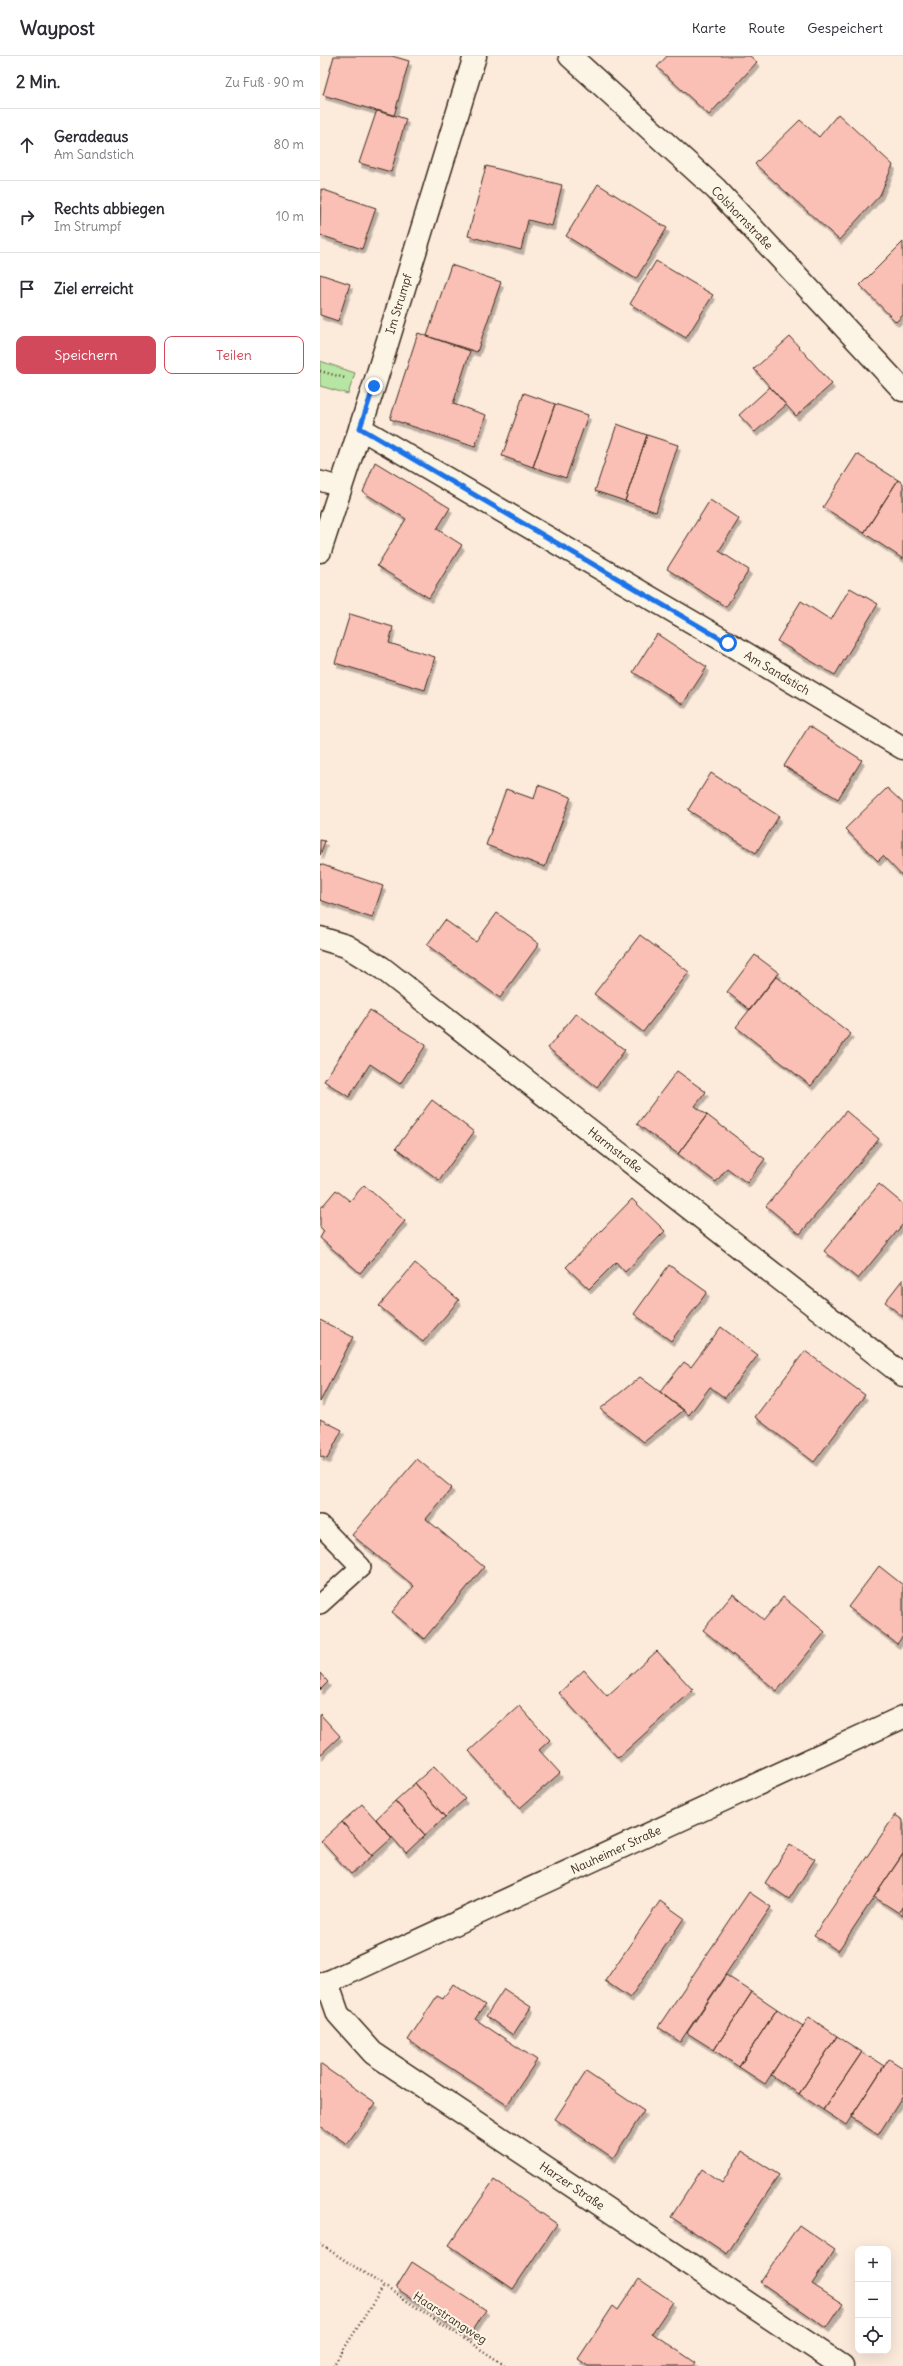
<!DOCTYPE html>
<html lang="de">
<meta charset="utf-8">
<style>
:root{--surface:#fff;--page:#f2f2f3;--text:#2b2b33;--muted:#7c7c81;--line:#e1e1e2;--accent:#d1495b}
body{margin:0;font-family:Delius,sans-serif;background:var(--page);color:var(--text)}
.controls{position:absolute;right:12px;bottom:12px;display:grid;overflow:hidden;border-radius:8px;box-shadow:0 4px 16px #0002}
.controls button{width:36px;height:36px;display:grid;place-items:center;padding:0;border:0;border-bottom:1px solid var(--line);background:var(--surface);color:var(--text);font:20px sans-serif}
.stop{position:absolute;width:12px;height:12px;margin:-9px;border:3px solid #1a73e8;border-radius:50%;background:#fff}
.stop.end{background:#1a73e8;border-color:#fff;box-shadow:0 1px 4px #0008}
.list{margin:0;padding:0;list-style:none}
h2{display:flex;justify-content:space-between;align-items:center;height:52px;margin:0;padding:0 16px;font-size:17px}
h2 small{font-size:13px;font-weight:400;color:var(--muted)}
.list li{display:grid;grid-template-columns:26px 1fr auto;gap:12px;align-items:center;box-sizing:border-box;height:72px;padding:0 16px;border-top:1px solid var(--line)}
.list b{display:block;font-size:15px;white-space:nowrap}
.list p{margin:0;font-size:13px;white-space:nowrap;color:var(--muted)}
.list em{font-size:13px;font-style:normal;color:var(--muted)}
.actions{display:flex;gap:8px;padding:12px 16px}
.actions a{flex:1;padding:9px 0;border:1px solid var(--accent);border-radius:8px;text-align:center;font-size:14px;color:var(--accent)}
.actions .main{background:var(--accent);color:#fff}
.icon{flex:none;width:22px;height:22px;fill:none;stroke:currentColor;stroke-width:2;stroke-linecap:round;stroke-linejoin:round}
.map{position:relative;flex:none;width:583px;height:2310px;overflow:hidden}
header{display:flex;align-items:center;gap:24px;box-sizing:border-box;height:56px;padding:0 20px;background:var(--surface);border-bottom:1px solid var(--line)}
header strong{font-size:19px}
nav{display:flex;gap:22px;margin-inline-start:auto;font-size:14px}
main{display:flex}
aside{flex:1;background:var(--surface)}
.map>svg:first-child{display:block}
.green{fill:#b7e5a3;stroke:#798860}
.building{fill:#fbc0b5;stroke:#3b2a1e;filter:url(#shadow)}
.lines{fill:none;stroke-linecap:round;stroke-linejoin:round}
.lane-casing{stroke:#3b2a1e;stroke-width:22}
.street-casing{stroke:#3b2a1e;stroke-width:25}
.secondary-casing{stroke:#3b2a1e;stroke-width:25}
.path{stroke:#3b2a1e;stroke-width:2.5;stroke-dasharray:1 3;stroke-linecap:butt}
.lane{stroke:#fcf5e5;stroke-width:19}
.street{stroke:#fcf5e5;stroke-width:22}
.secondary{stroke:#fcf5e5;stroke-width:22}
.route{stroke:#1a73e8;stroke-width:5}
.labels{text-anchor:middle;stroke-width:4;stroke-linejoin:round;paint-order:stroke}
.street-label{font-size:12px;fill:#3b2a1e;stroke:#fcf5e5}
</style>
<header>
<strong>Waypost</strong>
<nav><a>Karte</a><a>Route</a><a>Gespeichert</a></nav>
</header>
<main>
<aside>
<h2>2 Min.<small>Zu Fuß · 90 m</small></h2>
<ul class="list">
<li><svg class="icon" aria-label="ahead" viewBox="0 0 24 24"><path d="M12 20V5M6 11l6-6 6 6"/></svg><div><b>Geradeaus</b><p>Am Sandstich</p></div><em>80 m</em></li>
<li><svg class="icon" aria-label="right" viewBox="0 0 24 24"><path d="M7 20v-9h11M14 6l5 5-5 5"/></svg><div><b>Rechts abbiegen</b><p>Im Strumpf</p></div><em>10 m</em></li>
<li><svg class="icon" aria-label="arrive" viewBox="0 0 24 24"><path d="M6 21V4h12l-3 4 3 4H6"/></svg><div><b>Ziel erreicht</b></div></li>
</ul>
<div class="actions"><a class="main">Speichern</a><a>Teilen</a></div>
</aside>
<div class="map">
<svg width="583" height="2310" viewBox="0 0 583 2310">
<defs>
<filter id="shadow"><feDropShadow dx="2.5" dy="4.5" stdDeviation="0" flood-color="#0004"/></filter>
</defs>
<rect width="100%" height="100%" fill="#fceadb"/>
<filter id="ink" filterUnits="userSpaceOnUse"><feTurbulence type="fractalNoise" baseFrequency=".025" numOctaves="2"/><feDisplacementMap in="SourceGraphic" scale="8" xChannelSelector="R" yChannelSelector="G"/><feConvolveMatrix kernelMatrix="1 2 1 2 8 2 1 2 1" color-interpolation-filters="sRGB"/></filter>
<g filter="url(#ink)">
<path class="green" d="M0,305L35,317L28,338L0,330Z"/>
<path class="building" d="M14,0H72L89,5L74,60L3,39Z
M347,0H430L437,6L389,59L337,11Z
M57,54L86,63L71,116L39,107Z
M518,58L573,109L560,139L519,184L435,108L480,64L499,81Z
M166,110L242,129L232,170L208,164L201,194L148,180Z
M278,128L347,172L316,223L246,180Z
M1,133L56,152L42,193L0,179Z
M583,186V259L576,266L540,229Z
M336,205L393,239L366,282L310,248Z
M131,209L181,226L157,296L107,280Z
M0,218L30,228L18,265L0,259Z
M98,277L150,295L133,348L166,359L155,391L70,363Z
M470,281L512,328L476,360L434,313Z
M450,331L466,349L435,376L419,359Z
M204,337L235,348L213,411L182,400Z
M235,348L268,359L246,422L213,411Z
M297,368L327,379L305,445L275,435Z
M327,379L358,389L336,456L305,445Z
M537,398L578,424L544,477L503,451Z
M55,406L130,452L117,473L142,489L109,542L57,510L86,463L43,436Z
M578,424L583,427V503L544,477Z
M390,444L419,463L399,495L429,514L406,551L347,513Z
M530,532L558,548L515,619L457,585L481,545L511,564Z
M30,558L73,571L69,587L115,601L105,634L15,607Z
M337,578L387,611L363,648L313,616Z
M489,670L542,704L518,743L464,710Z
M391,717L459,760L436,797L368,754Z
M218,729L251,741L225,811L166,789L186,733L214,743Z
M567,732L583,747V821L563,800L558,805L525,773Z
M0,784L5,785L0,799Z
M0,808L63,830L52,862L0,844Z
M177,857L219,888L180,942L107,889L125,864L156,886Z
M320,879L369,916L323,976L274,938Z
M435,899L459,917L430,954L407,936Z
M456,920L531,978L491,1030L416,971Z
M50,954L106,989L80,1028L50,1008L29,1041L4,1025Z
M256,957L305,994L277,1031L228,992Z
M357,1015L386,1036L375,1050L387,1059L358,1098L317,1068Z
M112,1044L154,1076L119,1124L76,1092Z
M526,1055L559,1083L480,1178L446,1150Z
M387,1059L445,1103L427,1127L407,1112L396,1126L358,1098Z
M559,1128L583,1148V1168L538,1223L504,1195Z
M44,1129L85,1165L40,1217L0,1182L4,1175L0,1171V1153L16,1134L30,1145Z
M312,1143L345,1175L305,1216L296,1206L269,1233L246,1211Z
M95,1207L139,1244L103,1286L59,1250Z
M349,1209L387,1236L351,1285L314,1258Z
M583,1223V1261L565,1246Z
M0,1264L33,1281L0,1346Z
M401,1271L438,1299L405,1342L390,1331L369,1359L340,1336L364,1306L371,1311Z
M485,1295L545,1339L494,1406L435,1361Z
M320,1321L364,1354L324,1386L280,1353Z
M0,1363L22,1374L7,1403L0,1400Z
M97,1403L132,1432L106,1463L164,1511L104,1583L72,1556L94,1530L32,1479Z
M559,1510L583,1529V1580L577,1588L528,1551Z
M413,1538L444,1564L463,1541L505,1576L457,1635L383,1574Z
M337,1595L373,1634L298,1702L239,1637L264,1614L287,1640Z
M0,1617L8,1626L0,1634Z
M199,1650L230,1684L219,1694L240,1717L200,1752L149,1695Z
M0,1658L20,1680L0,1699Z
M114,1710L145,1743L125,1761L95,1727Z
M95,1727L125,1761L105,1779L75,1745Z
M75,1745L105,1779L86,1797L56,1763Z
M42,1748L72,1782L52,1800L22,1766Z
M575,1759L583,1764V1798L518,1895L494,1879Z
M22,1766L52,1800L31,1818L1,1785Z
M470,1788L495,1803L469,1843L445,1827Z
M583,1798V1851L579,1857L554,1841Z
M429,1836L451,1851L360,1986L338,1971Z
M340,1845L364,1862L310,1942L285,1925Z
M583,1851V1860L579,1857Z
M406,1919L432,1936L394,1994L367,1977Z
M133,1928L165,1949L155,1963L217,2004L187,2049L88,1984L117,1940L123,1943Z
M184,1933L211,1951L193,1979L166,1960Z
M432,1936L457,1953L419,2011L394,1994Z
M457,1953L483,1970L445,2028L419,2011Z
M489,1961L517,1980L479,2038L451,2019Z
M517,1980L542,1996L503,2054L479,2038Z
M542,1996L564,2010L526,2069L503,2054Z
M569,2003L583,2012V2040L558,2079L531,2061Z
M0,2008L56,2047L27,2088L0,2070Z
M266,2016L324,2055L293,2102L235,2063Z
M422,2095L459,2119L407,2198L351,2161L382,2113L402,2127Z
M174,2124L237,2168L193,2233L129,2189Z
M479,2169L515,2194L492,2228L523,2248L507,2272L440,2226Z
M92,2206L166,2254L149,2281L76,2232Z
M319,2223L353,2246L332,2277L376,2307L374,2310H268L258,2303L293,2250L298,2254Z"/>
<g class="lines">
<defs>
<path id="lane" d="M0,425L21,431
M0,1469L41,1511L0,1548"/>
<path id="street" d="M250,0L396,133L583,334
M40,372L408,587L583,692
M0,495L54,330L155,0
M0,882L26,890L62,912L583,1319
M7,1926L18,1958L53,1997L522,2310"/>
<path id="secondary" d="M0,1930L583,1661"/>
</defs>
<use href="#lane" class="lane-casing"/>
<use href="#street" class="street-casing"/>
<use href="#secondary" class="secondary-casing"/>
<path class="path" d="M0,315L25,322
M0,2188L186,2310
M13,2310L64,2230"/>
<use href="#lane" class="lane"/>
<use href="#street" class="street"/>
<use href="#secondary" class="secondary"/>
</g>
</g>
<g class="lines" filter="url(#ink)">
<path class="route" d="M54,330L40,372L408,587"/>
</g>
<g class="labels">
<g class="street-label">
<text transform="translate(422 162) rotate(46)" y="4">Colshornstraße</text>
<text transform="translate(79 248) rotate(-73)" y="4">Im Strumpf</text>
<text transform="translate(457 617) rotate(31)" y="4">Am Sandstich</text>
<text transform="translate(295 1094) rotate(38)" y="4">Harmstraße</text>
<text transform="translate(296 1794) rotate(-25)" y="4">Nauheimer Straße</text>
<text transform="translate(252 2130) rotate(34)" y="4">Harzer Straße</text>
<text transform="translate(130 2262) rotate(33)" y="4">Haarstrangweg</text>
</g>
</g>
</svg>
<div class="controls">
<button>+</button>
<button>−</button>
<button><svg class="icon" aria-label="locate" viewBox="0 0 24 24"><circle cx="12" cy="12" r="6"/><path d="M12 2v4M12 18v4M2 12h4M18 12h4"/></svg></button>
</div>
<div class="stop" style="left:408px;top:587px"></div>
<div class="stop end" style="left:54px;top:330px"></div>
</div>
</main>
